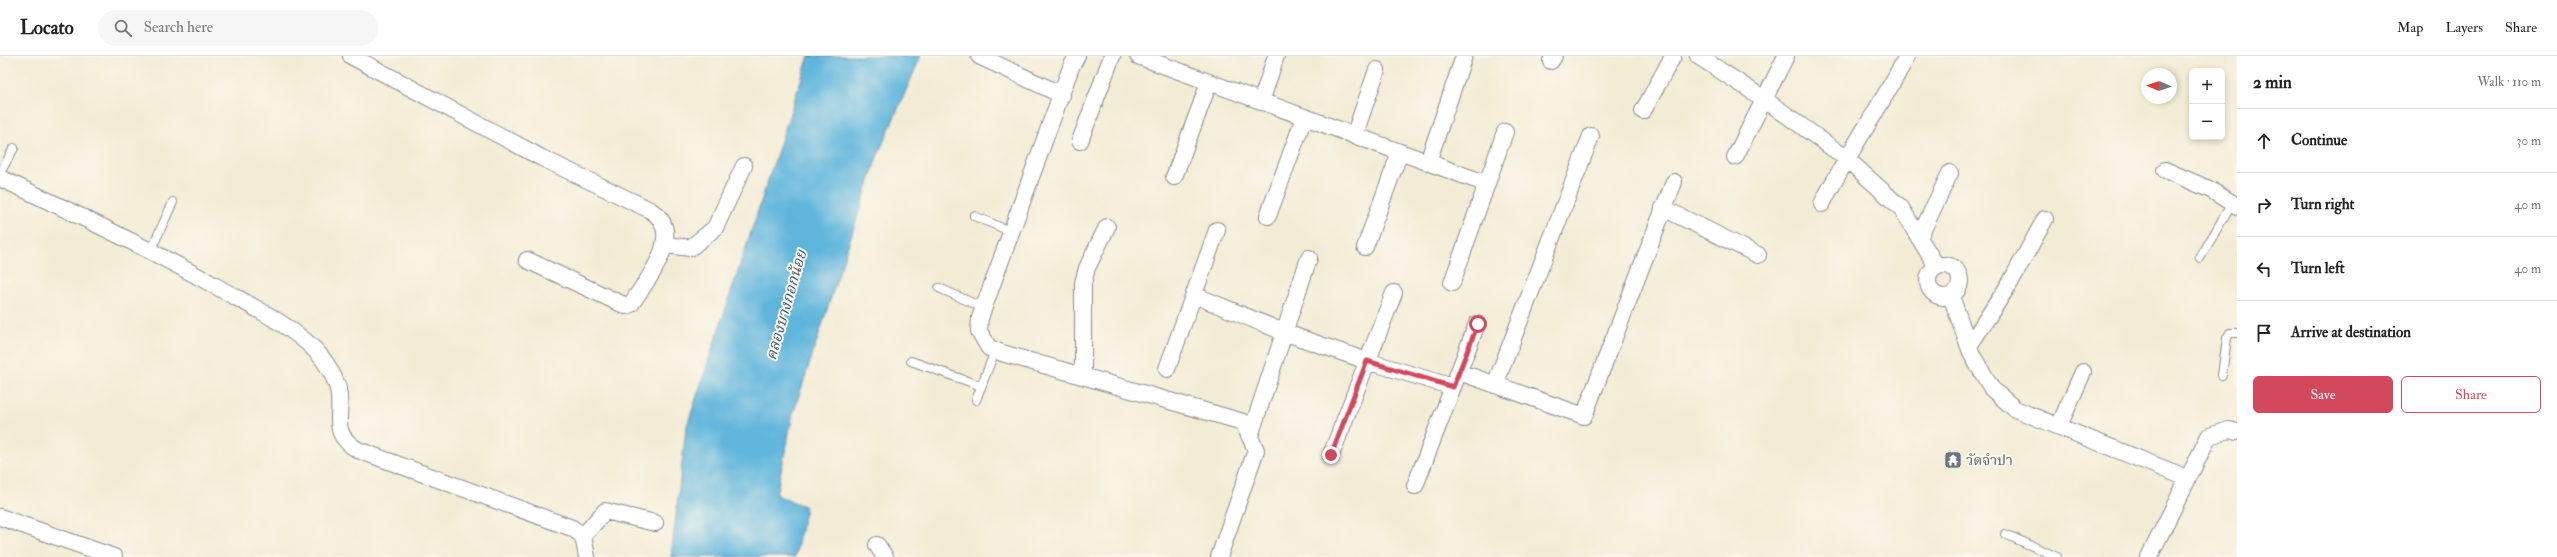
<!DOCTYPE html>
<meta charset="utf-8">
<style>
:root{--surface:#fff;--page:#f6f6f6;--text:#222;--muted:#767676;--line:#e0e0e0;--accent:#d1495b}
body{margin:0;font-family:"IM FELL Double Pica","Noto Serif Thai",serif;background:var(--page);color:var(--text)}
.controls{position:absolute;right:12px;top:12px;display:grid;overflow:hidden;border-radius:6px;box-shadow:0 2px 6px #0003}
.controls button{width:36px;height:36px;display:grid;place-items:center;padding:0;border:0;border-bottom:1px solid var(--line);background:var(--surface);color:var(--text);font:20px sans-serif}
.compass{position:absolute;left:2141px;top:12px;width:36px;height:36px;border-radius:50%;background:var(--surface);box-shadow:0 2px 6px #0003;rotate:272deg}
.stop{position:absolute;width:12px;height:12px;margin:-9px;border:3px solid #d1495b;border-radius:50%;background:#fff}
.stop.end{background:#d1495b;border-color:#fff;box-shadow:0 1px 4px #0008}
.list{margin:0;padding:0;list-style:none}
h2{display:flex;justify-content:space-between;align-items:center;height:52px;margin:0;padding:0 16px;font-size:17px}
h2 small{font-size:13px;font-weight:400;color:var(--muted)}
.list li{display:grid;grid-template-columns:26px 1fr auto;gap:12px;align-items:center;box-sizing:border-box;height:64px;padding:0 16px;border-top:1px solid var(--line)}
.list b{display:block;font-size:15px;white-space:nowrap}
.list em{font-size:13px;font-style:normal;color:var(--muted)}
.actions{display:flex;gap:8px;padding:12px 16px}
.actions a{flex:1;padding:9px 0;border:1px solid var(--accent);border-radius:6px;text-align:center;font-size:14px;color:var(--accent)}
.actions .main{background:var(--accent);color:#fff}
.icon{flex:none;width:22px;height:22px;fill:none;stroke:currentColor;stroke-width:2;stroke-linecap:round;stroke-linejoin:round}
.map{position:relative;flex:none;width:2237px;height:501px;overflow:hidden}
header{display:flex;align-items:center;gap:24px;box-sizing:border-box;height:56px;padding:0 20px;background:var(--surface);border-bottom:1px solid var(--line)}
header strong{font-size:19px}
nav{display:flex;gap:22px;margin-inline-start:auto;font-size:14px}
.search{width:280px;height:36px;background:var(--page);display:flex;align-items:center;gap:10px;box-sizing:border-box;padding:0 14px;border-radius:22px;color:var(--muted);font-size:15px}
main{display:flex}
aside{flex:1;background:var(--surface)}
.map>svg:first-child{display:block}
.water{fill:#5fb5dc;stroke:#406c8c}
.lines{fill:none;stroke-linecap:round;stroke-linejoin:round}
.lane-casing{stroke:#8a8788;stroke-width:10}
.street-casing{stroke:#8a8788;stroke-width:18}
.lane{stroke:#fff;stroke-width:8}
.street{stroke:#fff;stroke-width:16}
.route{stroke:#d1495b;stroke-width:5}
.labels{text-anchor:middle;stroke-width:4;stroke-linejoin:round;paint-order:stroke}
.worship-label{font-size:14px;fill:#5b616d;stroke:#fbf7ec;text-anchor:start}
.water-label{font-size:15px;font-style:italic;fill:#375573;stroke:#fbf7ec}
</style>
<header>
<strong>Locato</strong>
<div class="search"><svg class="icon" aria-label="search" viewBox="0 0 24 24"><circle cx="10" cy="10" r="6"/><path d="M15 15l6 6"/></svg>Search here</div>
<nav><a>Map</a><a>Layers</a><a>Share</a></nav>
</header>
<main>
<div class="map">
<svg width="2237" height="501" viewBox="0 0 2237 501">
<rect width="100%" height="100%" fill="#fbf7ec"/>
<filter id="ink" filterUnits="userSpaceOnUse"><feTurbulence type="fractalNoise" baseFrequency=".025" numOctaves="2"/><feDisplacementMap in="SourceGraphic" scale="8" xChannelSelector="R" yChannelSelector="G"/><feConvolveMatrix kernelMatrix="1 2 1 2 8 2 1 2 1" color-interpolation-filters="sRGB"/></filter>
<filter id="wash" filterUnits="userSpaceOnUse"><feTurbulence type="fractalNoise" baseFrequency=".012" numOctaves="4" result="noise"/><feDisplacementMap in="SourceGraphic" scale="16" xChannelSelector="R" yChannelSelector="G"/><feGaussianBlur stdDeviation="0.9" result="paint"/><feColorMatrix in="noise" values="0 0 0 0 0 0 0 0 0 0 0 0 0 0 0 0 0 1.4 0 .05"/><feComposite in="paint" operator="in"/></filter>
<g filter="url(#wash)">
<rect width="100%" height="100%" fill="#f3ecd5"/>
<path class="water" d="M809,0H921L877,101L793,358L776,439L806,451L795,501H671L686,373Z"/>
</g>
<g filter="url(#ink)">
<g class="lines">
<defs>
<path id="lane" d="M0,117L14,92
M974,160L1012,176
M151,194L173,146
M2200,202L2232,147
M939,232L984,252
M911,305L981,330
M2222,319L2227,282L2230,277H2237
M976,344L995,295
M2005,478L2057,501"/>
<path id="street" d="M351,0L542,102L650,154C687,177 647,224 631,248L626,250L527,204
M979,0L1062,39
M1077,0L1071,11L980,262L979,275L989,292L1002,297L1243,366L1256,394L1219,501
M1138,0L1487,128
M1698,0L1764,43L1846,102L1901,152L1937,211
M1551,5L1554,0
M1261,46L1276,0
M1643,55L1673,0
M1354,80L1377,14
M1080,85L1112,0
M1735,101L1786,0
M1428,106L1464,0
M2165,114L2209,133L2237,150
M1174,121L1209,27
M0,122C74,157 148,192 219,232C251,250 287,267 313,292C323,301 335,320 338,333C344,361 328,376 358,394L572,472L583,480L587,501
M1822,148C1848,97 1881,50 1907,0
M1663,152L1758,199
M1268,160L1304,62
M1919,182L1950,117
M666,189L690,192L715,172L744,110
M1365,191L1400,96
M1928 225a16 16 0 1 1 32 0a16 16 0 1 1-32 0Z
M1452,227L1505,76
M1194,239L1286,277L1367,305L1453,331
M1951,240L1972,299L1992,333L2015,353L2187,422
M1969,290L2010,227L2045,163
M1167,313L1217,174
M1459,316L1584,360L1674,126
M1083,320V227L1087,212L1107,171
M1495,329L1591,80
M2059,370L2083,316
M1250,380L1309,202
M1331,399L1394,237
M1415,430L1477,268
M0,461L114,501
M583,480L605,455L655,467
M877,489L885,501
M2149,501L2209,380L2229,374L2237,376"/>
</defs>
<use href="#lane" class="lane-casing"/>
<use href="#street" class="street-casing"/>
<use href="#lane" class="lane"/>
<use href="#street" class="street"/>
</g>
</g>
<g class="lines" filter="url(#ink)">
<path class="route" d="M1331,399L1367,305L1453,331L1478,268"/>
</g>
<defs>
<symbol id="temple-square" viewBox="-11 -11 22 22"><rect x="-9" y="-9" width="18" height="18" rx="4" fill="#6b7280" stroke="#fbf7ec"/><path d="M0-6L5-2H3V0L6.5 2.5H4V6H1.5V3h-3V6H-4V2.5H-6.5L-3 0V-2H-5Z" fill="#fff"/></symbol>
</defs>
<g fill-rule="evenodd">
<use href="#temple-square" x="1943" y="394" width="20" height="20"/>
</g>
<g class="labels">
<g class="worship-label">
<text x="1966" y="409">วัดจําปา</text>
</g>
<g class="water-label">
<text transform="translate(786 249) rotate(-74)" y="5">คลองบางกอกน้อย</text>
</g>
</g>
</svg>
<div class="controls">
<button>+</button>
<button>−</button>
</div>
<svg class="compass" viewBox="-18 -18 36 36"><path d="M0-13l5 13h-10z" fill="#e53935"/><path d="M0 13l5-13h-10z" fill="#767676"/></svg>
<div class="stop" style="left:1478px;top:268px"></div>
<div class="stop end" style="left:1331px;top:399px"></div>
</div>
<aside>
<h2>2 min<small>Walk · 110 m</small></h2>
<ul class="list">
<li><svg class="icon" aria-label="ahead" viewBox="0 0 24 24"><path d="M12 20V5M6 11l6-6 6 6"/></svg><div><b>Continue</b></div><em>30 m</em></li>
<li><svg class="icon" aria-label="right" viewBox="0 0 24 24"><path d="M7 20v-9h11M14 6l5 5-5 5"/></svg><div><b>Turn right</b></div><em>40 m</em></li>
<li><svg class="icon" aria-label="left" viewBox="0 0 24 24"><path d="M17 20v-9H6M10 6l-5 5 5 5"/></svg><div><b>Turn left</b></div><em>40 m</em></li>
<li><svg class="icon" aria-label="arrive" viewBox="0 0 24 24"><path d="M6 21V4h12l-3 4 3 4H6"/></svg><div><b>Arrive at destination</b></div></li>
</ul>
<div class="actions"><a class="main">Save</a><a>Share</a></div>
</aside>
</main>
